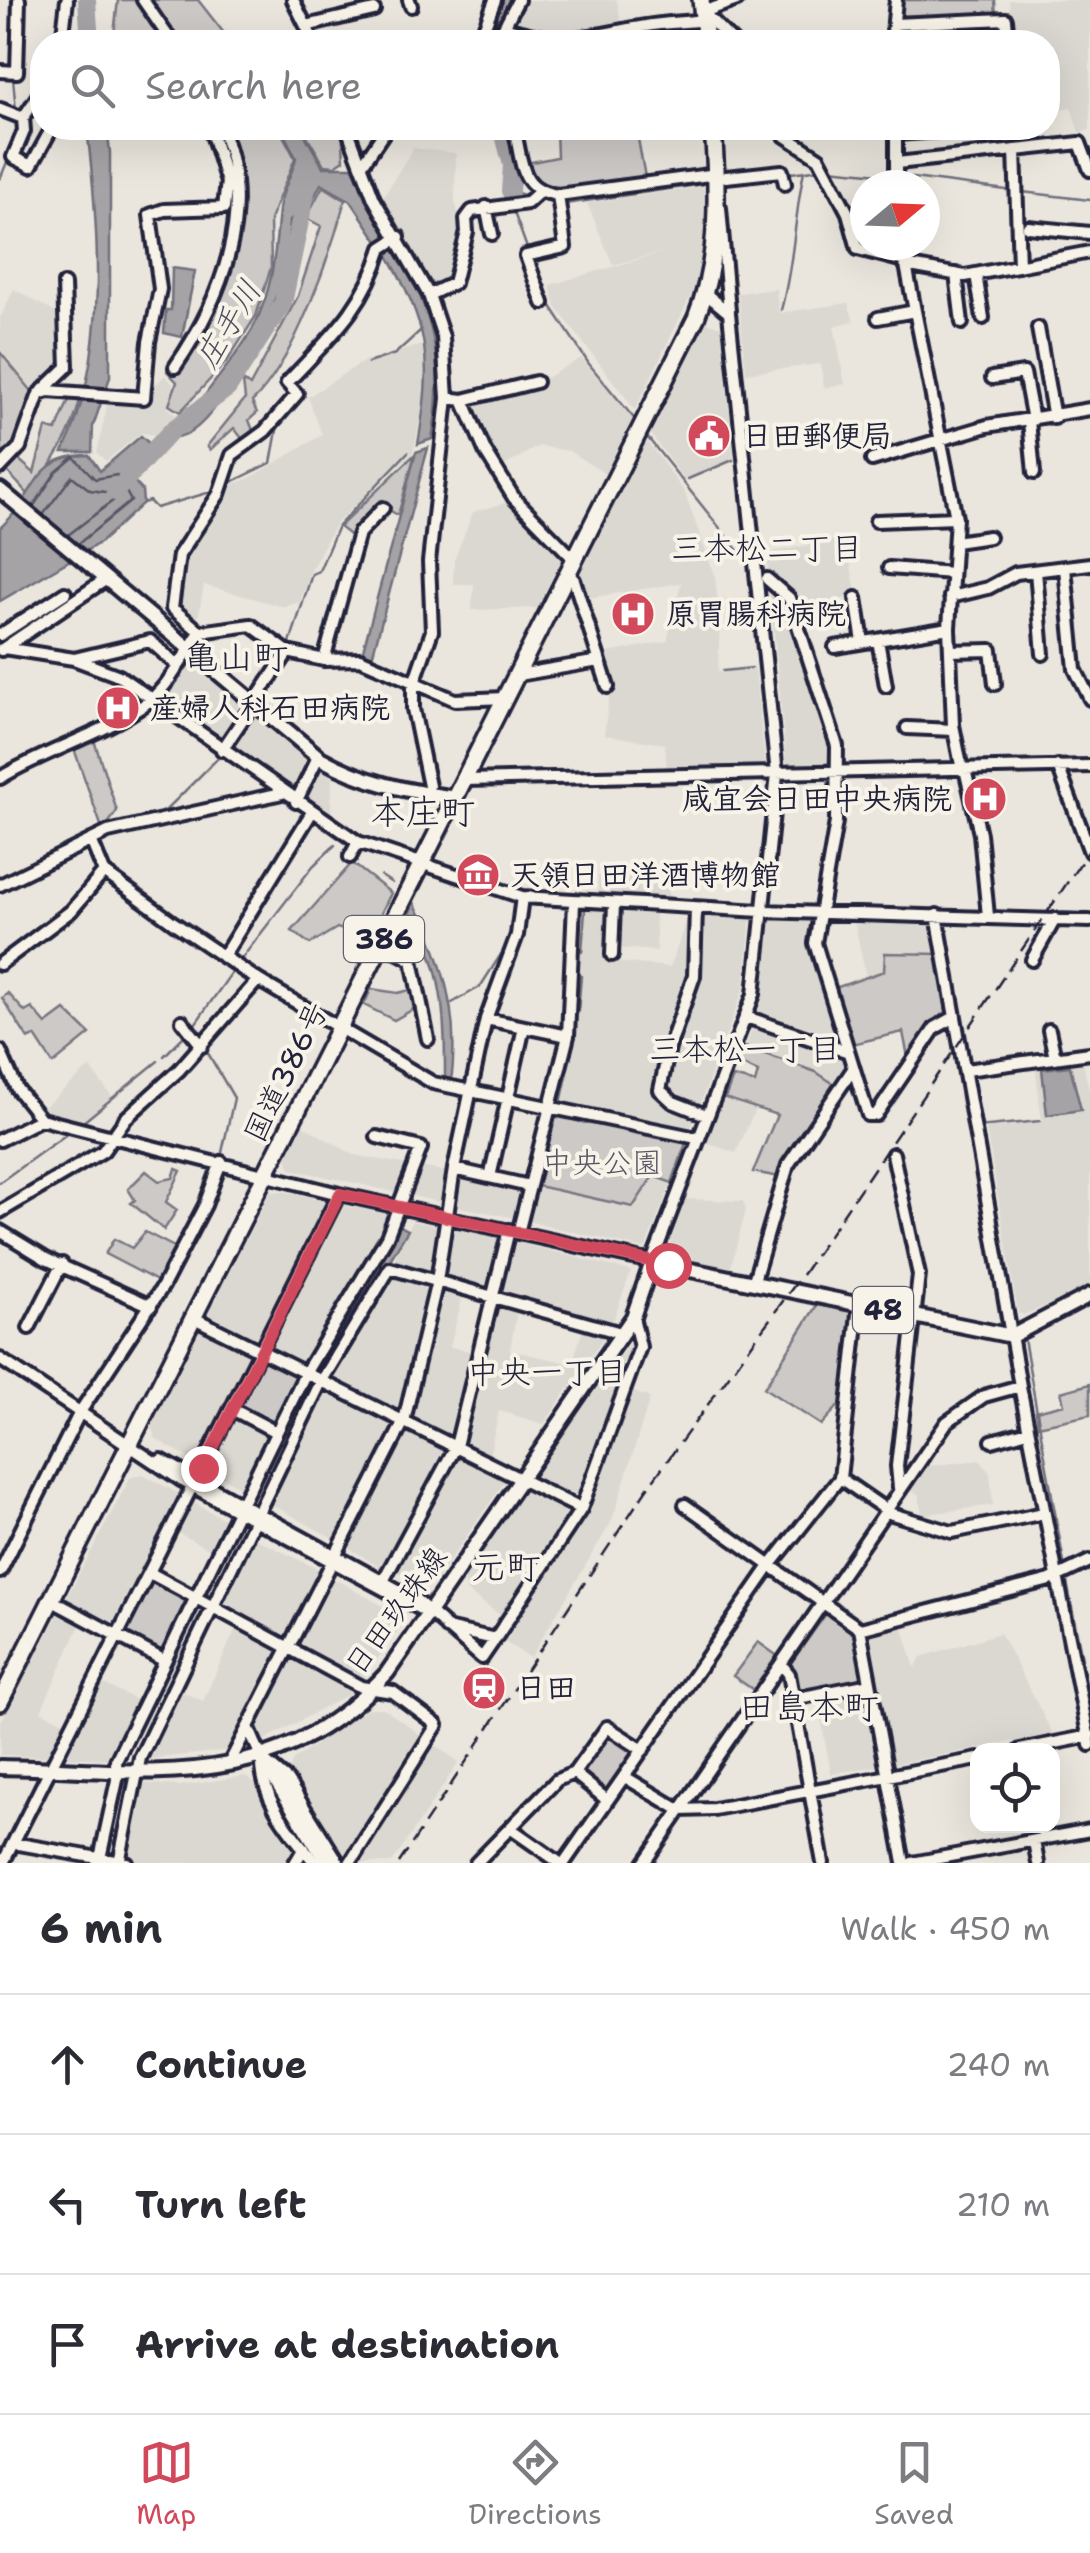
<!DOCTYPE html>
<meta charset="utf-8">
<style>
:root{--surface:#fff;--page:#f7f7f7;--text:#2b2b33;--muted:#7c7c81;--line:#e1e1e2;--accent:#d1495b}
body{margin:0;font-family:"Shantell Sans","Klee One",sans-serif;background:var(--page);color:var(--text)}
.controls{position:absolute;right:30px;bottom:30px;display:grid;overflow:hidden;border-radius:20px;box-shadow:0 10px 40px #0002}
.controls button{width:90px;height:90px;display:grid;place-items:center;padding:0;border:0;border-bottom:2px solid var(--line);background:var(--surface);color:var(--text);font:50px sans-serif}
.compass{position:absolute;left:850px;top:170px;width:90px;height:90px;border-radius:50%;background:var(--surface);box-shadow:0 10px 40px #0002;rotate:71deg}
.stop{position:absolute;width:30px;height:30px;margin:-22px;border:8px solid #d1495b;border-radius:50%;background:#fff}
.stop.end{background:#d1495b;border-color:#fff;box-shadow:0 2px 10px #0008}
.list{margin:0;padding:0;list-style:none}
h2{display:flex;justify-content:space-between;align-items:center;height:130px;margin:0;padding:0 40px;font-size:42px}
h2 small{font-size:32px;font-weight:400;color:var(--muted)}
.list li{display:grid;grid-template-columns:65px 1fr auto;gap:30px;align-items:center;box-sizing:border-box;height:140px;padding:0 40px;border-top:2px solid var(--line)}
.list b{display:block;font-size:38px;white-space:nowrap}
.list em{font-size:32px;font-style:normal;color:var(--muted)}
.icon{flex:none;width:55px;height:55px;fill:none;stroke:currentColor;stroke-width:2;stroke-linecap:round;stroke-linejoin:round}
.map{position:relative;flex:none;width:1090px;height:1863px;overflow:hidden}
.search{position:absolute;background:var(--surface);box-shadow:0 10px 40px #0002;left:30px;right:30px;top:30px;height:110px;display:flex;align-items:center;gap:25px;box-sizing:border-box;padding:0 35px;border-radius:40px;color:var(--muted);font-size:38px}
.sheet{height:550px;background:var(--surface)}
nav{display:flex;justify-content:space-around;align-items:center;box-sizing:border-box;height:140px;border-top:2px solid var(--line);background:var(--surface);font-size:28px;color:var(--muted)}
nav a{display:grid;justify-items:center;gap:5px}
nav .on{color:var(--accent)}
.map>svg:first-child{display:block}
.built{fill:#dbd8d2}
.green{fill:#cdc9c6;stroke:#787680;stroke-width:2.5}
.water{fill:#a6a3a6;stroke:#716f7b;stroke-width:2.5}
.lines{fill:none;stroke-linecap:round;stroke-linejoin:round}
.shore{stroke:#575666;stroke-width:2.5}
.stream{stroke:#716f7b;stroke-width:2.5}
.river{stroke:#a6a3a6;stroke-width:18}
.minor-casing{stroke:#22223b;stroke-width:18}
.major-casing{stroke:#22223b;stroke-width:20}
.highway-casing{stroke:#22223b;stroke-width:22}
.minor{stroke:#f7f3e8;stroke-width:10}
.major{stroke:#f7f3e8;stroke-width:12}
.highway{stroke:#f7f3e8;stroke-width:15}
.rail{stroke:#22223b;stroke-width:2.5;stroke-dasharray:15 8;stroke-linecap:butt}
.route{stroke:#d1495b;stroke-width:12}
.labels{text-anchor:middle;stroke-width:8;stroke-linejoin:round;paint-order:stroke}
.shield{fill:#f7f3e8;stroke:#62616f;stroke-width:2.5}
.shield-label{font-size:28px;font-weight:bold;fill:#22223b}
.poi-label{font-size:30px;font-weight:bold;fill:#22223b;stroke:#f7f3e8;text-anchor:start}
.street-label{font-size:30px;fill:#22223b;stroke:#f7f3e8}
.park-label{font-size:30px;fill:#555465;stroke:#f7f3e8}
.water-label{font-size:32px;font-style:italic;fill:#504f60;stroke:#f7f3e8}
.neighbourhood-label{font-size:32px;fill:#22223b;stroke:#f7f3e8}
.quarter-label{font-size:35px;fill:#22223b;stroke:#f7f3e8}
</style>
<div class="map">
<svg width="1090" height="1863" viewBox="0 0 1090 1863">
<rect width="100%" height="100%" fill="#eae6de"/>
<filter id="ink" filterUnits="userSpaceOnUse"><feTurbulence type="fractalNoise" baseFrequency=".01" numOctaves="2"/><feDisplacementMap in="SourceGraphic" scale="20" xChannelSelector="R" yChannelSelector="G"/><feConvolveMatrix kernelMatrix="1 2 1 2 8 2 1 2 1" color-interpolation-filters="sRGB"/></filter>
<g filter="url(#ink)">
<path class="built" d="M525,0H617L622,28L568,40L512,27Z
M1009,0H1090V130L1079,133L1071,107L1048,111V42H1013Z
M413,148L456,153L455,202L464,233L452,280L431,290L380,202Z
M707,186L703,256L693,291L635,410L556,307L550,285L667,251L613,265L587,203Z
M14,289L65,318L66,366L37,395L0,349V318Z
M776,289L779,313L848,303L854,321L834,326L845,384L824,388L821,364L746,373L738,293Z
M706,322L721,327L734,459L684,480L649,432Z
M423,345L428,382L413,453L336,523L312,568L300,602L284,607L204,585L197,625L175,607L180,556L226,487L252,477L322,435L308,397L364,361Z
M581,358L633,418L605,474L569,451L539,446L499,469L468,400L535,384Z
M165,375L173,384L167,407L176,415L156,435L141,433L106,461L97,453L108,401L145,402L150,376L156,384Z
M646,440L684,491L715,577L720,623L718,672L755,668L765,764L762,769L667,774L665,744L604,735L610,689L599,655L667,641L681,583L582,599L577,579Z
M512,501L564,554L537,608L472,610L474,584H453L454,560L473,512Z
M845,538L857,595L820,606L823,619L800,628L789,596L768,578L767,553Z
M770,589L787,599L832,734L834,770L787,772Z
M185,661L332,774L331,824L155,700Z
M598,876L669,879L668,901L598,898Z
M582,906L613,908L612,956L616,962L670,967L688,916H694L693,976L668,1047L657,1100L697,976L699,915L751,917L744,988L690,1130L555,1103L574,1029Z
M616,912L655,914L657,951L615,948Z
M772,917L814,919L813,943L843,1048L757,1018Z
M854,920L935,922L942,957L866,977Z
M755,1022L845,1052L850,1068L839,1085L819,1072L746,1045Z
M1082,1058L1090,1094V1287L1024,1315L1018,1313L986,1128L1042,1122L1035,1065Z
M90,1067L112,1097L77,1126L37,1113Z
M724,1100L756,1107L736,1153L706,1143Z
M302,1125L354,1155L448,1172L444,1203L291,1169L287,1157Z
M459,1174L523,1188L515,1218L455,1206Z
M653,1175L671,1183L645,1249L527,1221L538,1188L633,1207Z
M282,1191L333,1202L262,1348L204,1321L270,1192Z
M685,1199L743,1201L746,1210L731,1267L671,1258L668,1250Z
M340,1205L392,1215L306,1368L268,1347Z
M449,1217L509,1230L493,1294L437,1281Z
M412,1221L445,1227L435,1279L391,1266Z
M511,1241L631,1271L612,1324L499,1291Z
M390,1270L434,1283L400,1415L328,1379Z
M441,1286L464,1291L450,1347L474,1352L454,1444L408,1422Z
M496,1300L518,1305L510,1350L572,1364L584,1325L607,1333L544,1424L499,1411L489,1457L461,1444Z
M202,1326L255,1354L201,1465L156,1439L151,1426Z
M635,1335V1344L577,1501L532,1478Z
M323,1385L397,1423L336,1540L267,1502Z
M632,1391L650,1398L612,1521L530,1658L505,1642L515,1627L511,1624L585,1515Z
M235,1413L273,1433L244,1490L208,1468Z
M407,1425L454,1447L383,1569L346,1546Z
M457,1454L508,1477L433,1584L423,1586L393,1569Z
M980,1460L990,1473L993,1505L922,1515L919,1495L910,1490L926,1466Z
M143,1474L229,1522L214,1552L169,1528L116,1630L85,1614L41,1711L68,1724L52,1757L0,1755V1723L130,1478Z
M528,1486L574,1509L500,1615L466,1591L465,1576Z
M252,1537L320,1570L286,1643L218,1605Z
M331,1577L401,1616L403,1624L361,1681L296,1648Z
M901,1622L915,1668L921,1657L1000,1633L1053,1734L890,1765L863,1631Z
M237,1626L282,1651L232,1750L142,1760L176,1689L203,1701Z
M292,1655L355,1691L261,1742L254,1732Z
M100,1682L141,1702L113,1759L62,1757Z
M868,1687L883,1765L831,1774L817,1696Z
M368,1708H383L459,1762L392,1863H344L288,1772L293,1760Z
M245,1776L258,1784L310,1863H137L125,1857L140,1783L179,1786Z"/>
<path class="green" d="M118,0H198L231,42H168L147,19L161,42H113Z
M900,0H995L996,17L897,21Z
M217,128H279L295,158L270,220L271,267L256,316L228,360L180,412L169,405L177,382L167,371C213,298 255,214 217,128Z
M342,128L344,160L335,166L324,165L303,129Z
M556,128H636L645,177L563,190L538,187L527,163L557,157Z
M323,186L345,200C330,256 294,363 252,402L257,413L249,420L254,433L244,441L234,428L210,450L207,446L245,399L243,381L250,386L298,296L321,226L306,218Z
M0,352L35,395L19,444L2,461Z
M71,395L81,396C72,436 54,463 28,494L5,469L16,457L34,473L46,428L56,431Z
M415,454L398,515L383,507L352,537L339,527Z
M93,737L117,811L103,831L73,746Z
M352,863L391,893L369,938L337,928L310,944L292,931Z
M885,953L940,954L952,1014L909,1062L903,1032L852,1044L835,988L884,971Z
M371,989L398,993L414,989L417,1007L394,1020L364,1005Z
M8,993L25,1012L32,1008L46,1024L65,1010L90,1034L53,1064L35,1036L28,1039L2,998Z
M745,1047L816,1072L837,1086L780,1177L753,1172L777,1115L725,1098L733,1077L755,1083L758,1072L738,1063Z
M550,1114L686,1143L672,1183L653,1176L633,1207L533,1185Z
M176,1169L181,1171L166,1202L177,1210L164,1230L131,1203L135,1200L128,1189L146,1171L159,1181L173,1178Z
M145,1232L178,1249L161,1283L105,1254L114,1239L132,1248Z
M817,1305L855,1312L845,1399L821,1425L764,1388Z
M265,1353L301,1374L275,1427L238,1408Z
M1090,1384V1415L1038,1426L1036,1411L1064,1404L1061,1392Z
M153,1580L190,1601L165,1654L161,1655L125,1635Z
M828,1611L855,1630L866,1682L796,1695L790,1664Z
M758,1642L779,1657L755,1691L733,1676Z
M607,1736L636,1756L609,1792L581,1771Z"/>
<path class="water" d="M87,128H107L110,152V377L93,426L92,452H63C109,358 99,230 87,128Z
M281,128H301L323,167H352L390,236L379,243L351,201L321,184L311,203L290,220L289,234L303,230C285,279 234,403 191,432C185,436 175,437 168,439L173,423L189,421C207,385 237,360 255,324C274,285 275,251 279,210C280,194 292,175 296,158Z
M396,245C433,314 446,361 432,439L418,444C433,358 429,327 386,252Z
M172,268L195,271L182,337L164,333L166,310H171Z
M141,436L153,447L128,475L142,490L143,503L101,542L0,601V528C39,494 32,455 89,455L100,471Z
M428,448L371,661L361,658L416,452Z
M414,902C444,962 460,1016 451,1083L445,1082C445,1020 445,967 410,912Z
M1070,1066L1081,1110L1047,1115L1042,1069Z
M400,1226L408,1230L321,1375L313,1370Z"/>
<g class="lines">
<path class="shore" d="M33,507L56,472L74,457L95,479L117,475L131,501L78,544
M43,515L72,476L90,490L112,493L114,500L68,535"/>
<path class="stream" d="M14,9V31
M512,24L525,0
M13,78L16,111
M366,149L379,128
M829,169L890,175
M791,173L821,169
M898,176L1014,191
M0,179L10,155
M1022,192L1090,200
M536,198L557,203
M511,199L510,191L528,196
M565,204L704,184
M512,207L528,251
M547,300L589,364L637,422
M781,310C794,263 794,219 804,171
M368,363L395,354L420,331
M644,433L743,557
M688,479L733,460
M228,484L271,463L278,425
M143,503L149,501L156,508L214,491
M289,646L312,574L319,571L338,526L408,452
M723,671L752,668
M164,812L219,757
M381,876L392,883
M582,952L585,910
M239,962L313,866L335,845
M452,1003L480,987L507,945
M578,1013L581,976
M196,1031L193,1027L235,968
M205,1048L234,1098L221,1157
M164,1056L185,1035
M561,1103L567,1076
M82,1123L158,1061
M978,1127L1040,1121
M0,1182L71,1131
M1024,1339L1064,1563
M1066,1577L1082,1659"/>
<path class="river" d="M87,0L90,42
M490,42L509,0
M502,128L512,165L510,191
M115,492L172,430L228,388L283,303L307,188"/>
<defs>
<path id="minor" d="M143,0L172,42
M293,0L314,42
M409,0L411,6
M703,12L737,0
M707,16L733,42
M894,24L1006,19L1008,42
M306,26L374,10
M504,27L518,0
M62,42L67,0
M432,42L434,38
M479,42L495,0
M500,42L504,27C567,48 584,36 646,26C667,22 688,23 710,19
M892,42L896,0
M0,71L17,72L19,0
M0,109L23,118L24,131L13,157L31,166L52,128
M23,118L42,90
M210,128L227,182
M347,128L374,199L429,295L443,337L447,398L429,562L432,631L413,686V709L429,786
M514,128C523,161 518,190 558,195L717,174
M781,128L785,136L819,158L848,213L858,249L904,261
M896,131V185
M896,134L970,129
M1015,150L1019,266
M897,163L1080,143L1090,170
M362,165L387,128
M726,177L782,171L785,184
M486,207L492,234
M720,208L729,311
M1028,227L1090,233
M902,245L956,518L949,628L953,725L962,770
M905,265L965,276L1090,252
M956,274L962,323
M976,274L983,318
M429,295L454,283L467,232L466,219L472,211L527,203L538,193
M543,303L526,256L565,247L558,195
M878,318L915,311
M1038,328L1054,418
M175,367C222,298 257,210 221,128
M992,378L1024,373L1033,420
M43,390L67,367L64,284
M447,398L463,400L485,451L514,498L574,559
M463,400L536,382
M1029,421L1034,473
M872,460L987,426L1090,409
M0,468L20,447L39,394L48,391L144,398L149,342L160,289L150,215L164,210L224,208L227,181L233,173
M876,521L956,518
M955,542L989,537
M889,568L952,573
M1065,568L1075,669L1090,699
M1036,571L1043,654
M568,574L574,580L608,687
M767,579L789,598L837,746L836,822L815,943L868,1115H876L935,1028L955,1017
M950,597L988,588L1016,573L1090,564
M856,598L863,642
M200,632L251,625L288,652
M0,635L65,593
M878,640L886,686
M835,647L949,628
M4,648L74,659L119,676L358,842L522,897L761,911L1090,921
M1,650L105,580
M950,651L991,650L995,684
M74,659L150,641L177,665
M324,660L359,533L383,508
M518,675L599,661
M907,728L954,730
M222,750L288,652L324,660L360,659L455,700L506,698
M1058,766L1090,852
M965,769L980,834L988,916
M0,778C47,749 104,735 148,702C169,686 185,654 200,632L172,608L179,555L219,494L232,455L265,431L297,394L287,383C330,337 363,310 382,248L399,237
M465,780L1090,766
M296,802L318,757
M91,840L104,872L174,923L258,980L433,1083L697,1138
M350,857L358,842
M0,885L108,832L282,793
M696,908L694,976L669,1048L660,1090L673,1102L706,1115
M937,915L1020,1386L1090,1745
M382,944L412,960L428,1039
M612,955L614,904
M223,957L312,812
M1032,960L1055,919
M0,964L71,911L104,872
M746,1017L846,1051
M486,1019L568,1036
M182,1021L202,1046
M1049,1030L1055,1058
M0,1051L17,1089L41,1119L339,1194L652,1262L754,994L777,774L729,313L705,293
M966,1070L1090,1053
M0,1140L41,1119
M893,1154L919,1275L897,1466L899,1488
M454,1169L529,1186
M490,1177L524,1027
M0,1212L103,1151L126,1118L179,1070L258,980
M0,1231L46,1259L151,1306
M518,1233L568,1036L574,903
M755,1277L788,1165L853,1069
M194,1318L581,1509
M29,1328L62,1264
M0,1359L181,1480L428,1613
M234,1410L276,1432
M992,1441L1028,1431
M161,1460L416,1600L482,1658L495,1639L446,1628
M840,1478L892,1514L952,1532L1044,1513
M685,1505L860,1629L904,1863
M0,1572L80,1412L163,1286L205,1205L221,1162
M150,1573L361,1687L393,1692L437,1725L350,1863
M383,1581L456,1446L509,1230
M49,1599L165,1661
M860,1629L1050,1580L1090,1561
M495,1639L581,1509L640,1347L633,1317
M781,1664L789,1674L823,1863
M793,1699L870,1684
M249,1729L262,1759L287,1780L339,1863
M1020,1750L1090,1736
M262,1760C261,1801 291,1832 315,1863
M229,1764L404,1421L437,1281L454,1169L486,1019L517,935L522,897
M574,1773L607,1800
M625,1777L680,1810L714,1809L978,1759
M510,1828L560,1863
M1034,1841L1038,1863
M13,1843L127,1863
M3,1863L339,1194
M99,1863L117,1780L116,1761L306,1372L387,1237L421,1148L377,1137
M119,1863L140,1758L321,1382L390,1268L621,1333
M295,1863L304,1848
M476,1863L557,1780L574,1773L607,1727L643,1750
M564,1863L770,1566L840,1478L859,1305
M644,1863L947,1422L984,1396L1020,1386
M912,1863L1090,1830"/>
<path id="major" d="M0,490L320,758C364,783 406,791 456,798
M262,1759L327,1863
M0,1767C151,1770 273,1797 387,1673L633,1317L652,1262L1012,1336L1090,1295"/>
<path id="highway" d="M701,0L706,42
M0,1702L696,318C720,258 718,191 713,128"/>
</defs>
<use href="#minor" class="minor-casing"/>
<use href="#major" class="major-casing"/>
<use href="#highway" class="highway-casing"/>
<use href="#minor" class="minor"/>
<use href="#major" class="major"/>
<use href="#highway" class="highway"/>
<path class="rail" d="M399,1863L646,1490L804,1272L1090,849"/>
</g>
</g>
<g class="lines" filter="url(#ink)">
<path class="route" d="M203,1468L340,1194L668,1265"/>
</g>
<defs>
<symbol id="civic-disc" viewBox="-11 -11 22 22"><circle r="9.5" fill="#d1495b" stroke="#f7f3e8"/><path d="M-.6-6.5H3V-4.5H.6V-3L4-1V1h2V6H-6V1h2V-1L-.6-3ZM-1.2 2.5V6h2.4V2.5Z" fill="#fff"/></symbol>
<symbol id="hospital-disc" viewBox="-11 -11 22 22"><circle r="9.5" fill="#d1495b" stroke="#f7f3e8"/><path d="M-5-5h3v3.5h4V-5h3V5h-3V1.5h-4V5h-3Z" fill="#fff"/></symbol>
<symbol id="museum-disc" viewBox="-11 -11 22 22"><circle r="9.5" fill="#d1495b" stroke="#f7f3e8"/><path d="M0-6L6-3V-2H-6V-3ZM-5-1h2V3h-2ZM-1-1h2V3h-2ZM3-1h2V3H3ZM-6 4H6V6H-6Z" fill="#fff"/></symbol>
<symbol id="station-disc" viewBox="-11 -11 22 22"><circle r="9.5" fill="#d1495b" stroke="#f7f3e8"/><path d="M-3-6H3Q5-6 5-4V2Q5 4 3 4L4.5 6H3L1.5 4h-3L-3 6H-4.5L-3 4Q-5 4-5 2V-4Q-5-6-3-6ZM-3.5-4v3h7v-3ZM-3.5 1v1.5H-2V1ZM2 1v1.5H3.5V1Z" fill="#fff"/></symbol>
</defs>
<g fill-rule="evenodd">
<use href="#civic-disc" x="684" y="411" width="50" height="50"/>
<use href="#hospital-disc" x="608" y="589" width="50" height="50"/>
<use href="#hospital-disc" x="93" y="683" width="50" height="50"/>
<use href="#hospital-disc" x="960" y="774" width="50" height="50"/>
<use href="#museum-disc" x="453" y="850" width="50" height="50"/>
<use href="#station-disc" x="459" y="1663" width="50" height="50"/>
</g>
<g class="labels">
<g class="shield">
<rect x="344" y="916" width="80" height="46" rx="8"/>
<rect x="853" y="1287" width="60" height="46" rx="8"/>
</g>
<g class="shield-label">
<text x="384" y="949">386</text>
<text x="883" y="1320">48</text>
</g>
<g class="poi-label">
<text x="742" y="446">日田郵便局</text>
<text x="666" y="624">原胃腸科病院</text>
<text x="150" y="718">産婦人科石田病院</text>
<text x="952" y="809" text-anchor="end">咸宜会日田中央病院</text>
<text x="510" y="885">天領日田洋酒博物館</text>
<text x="516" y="1698">日田</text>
</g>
<g class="street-label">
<text transform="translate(286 1072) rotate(-64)" y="10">国道386号</text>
<text transform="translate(396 1611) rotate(-54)" y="10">日田玖珠線</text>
</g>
<g class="park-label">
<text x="602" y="1173">中央公園</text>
</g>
<g class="water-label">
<text transform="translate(228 324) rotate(-59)" y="11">庄手川</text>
</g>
<g class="neighbourhood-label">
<text x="767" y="559">三本松二丁目</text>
<text x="745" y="1060">三本松一丁目</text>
<text x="547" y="1383">中央一丁目</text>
</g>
<g class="quarter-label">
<text x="236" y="669">亀山町</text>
<text x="423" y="824">本庄町</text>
<text x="506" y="1579">元町</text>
<text x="809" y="1719">田島本町</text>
</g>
</g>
</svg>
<div class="controls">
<button><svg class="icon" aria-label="locate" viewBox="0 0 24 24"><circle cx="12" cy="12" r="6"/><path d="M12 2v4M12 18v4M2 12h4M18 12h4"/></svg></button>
</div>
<svg class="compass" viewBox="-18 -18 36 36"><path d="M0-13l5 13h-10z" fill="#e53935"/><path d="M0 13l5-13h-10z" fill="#7c7c81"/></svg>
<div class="stop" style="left:668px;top:1265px"></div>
<div class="stop end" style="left:203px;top:1468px"></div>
<div class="search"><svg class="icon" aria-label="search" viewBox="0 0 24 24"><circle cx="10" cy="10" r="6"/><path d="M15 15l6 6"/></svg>Search here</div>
</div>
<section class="sheet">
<h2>6 min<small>Walk · 450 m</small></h2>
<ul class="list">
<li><svg class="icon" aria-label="ahead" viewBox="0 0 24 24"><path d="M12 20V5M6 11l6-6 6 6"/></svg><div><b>Continue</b></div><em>240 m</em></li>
<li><svg class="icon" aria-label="left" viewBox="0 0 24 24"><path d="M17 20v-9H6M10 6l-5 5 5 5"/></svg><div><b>Turn left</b></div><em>210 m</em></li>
<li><svg class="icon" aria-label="arrive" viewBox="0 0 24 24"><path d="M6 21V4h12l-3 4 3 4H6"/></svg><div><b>Arrive at destination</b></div></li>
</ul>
</section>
<nav>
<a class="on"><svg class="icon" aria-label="map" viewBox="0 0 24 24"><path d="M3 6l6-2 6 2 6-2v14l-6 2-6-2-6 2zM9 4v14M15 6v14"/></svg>Map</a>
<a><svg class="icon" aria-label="directions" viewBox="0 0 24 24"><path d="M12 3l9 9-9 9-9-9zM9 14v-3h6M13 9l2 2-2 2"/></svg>Directions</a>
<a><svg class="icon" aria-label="saved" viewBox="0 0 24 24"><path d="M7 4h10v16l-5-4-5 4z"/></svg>Saved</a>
</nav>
